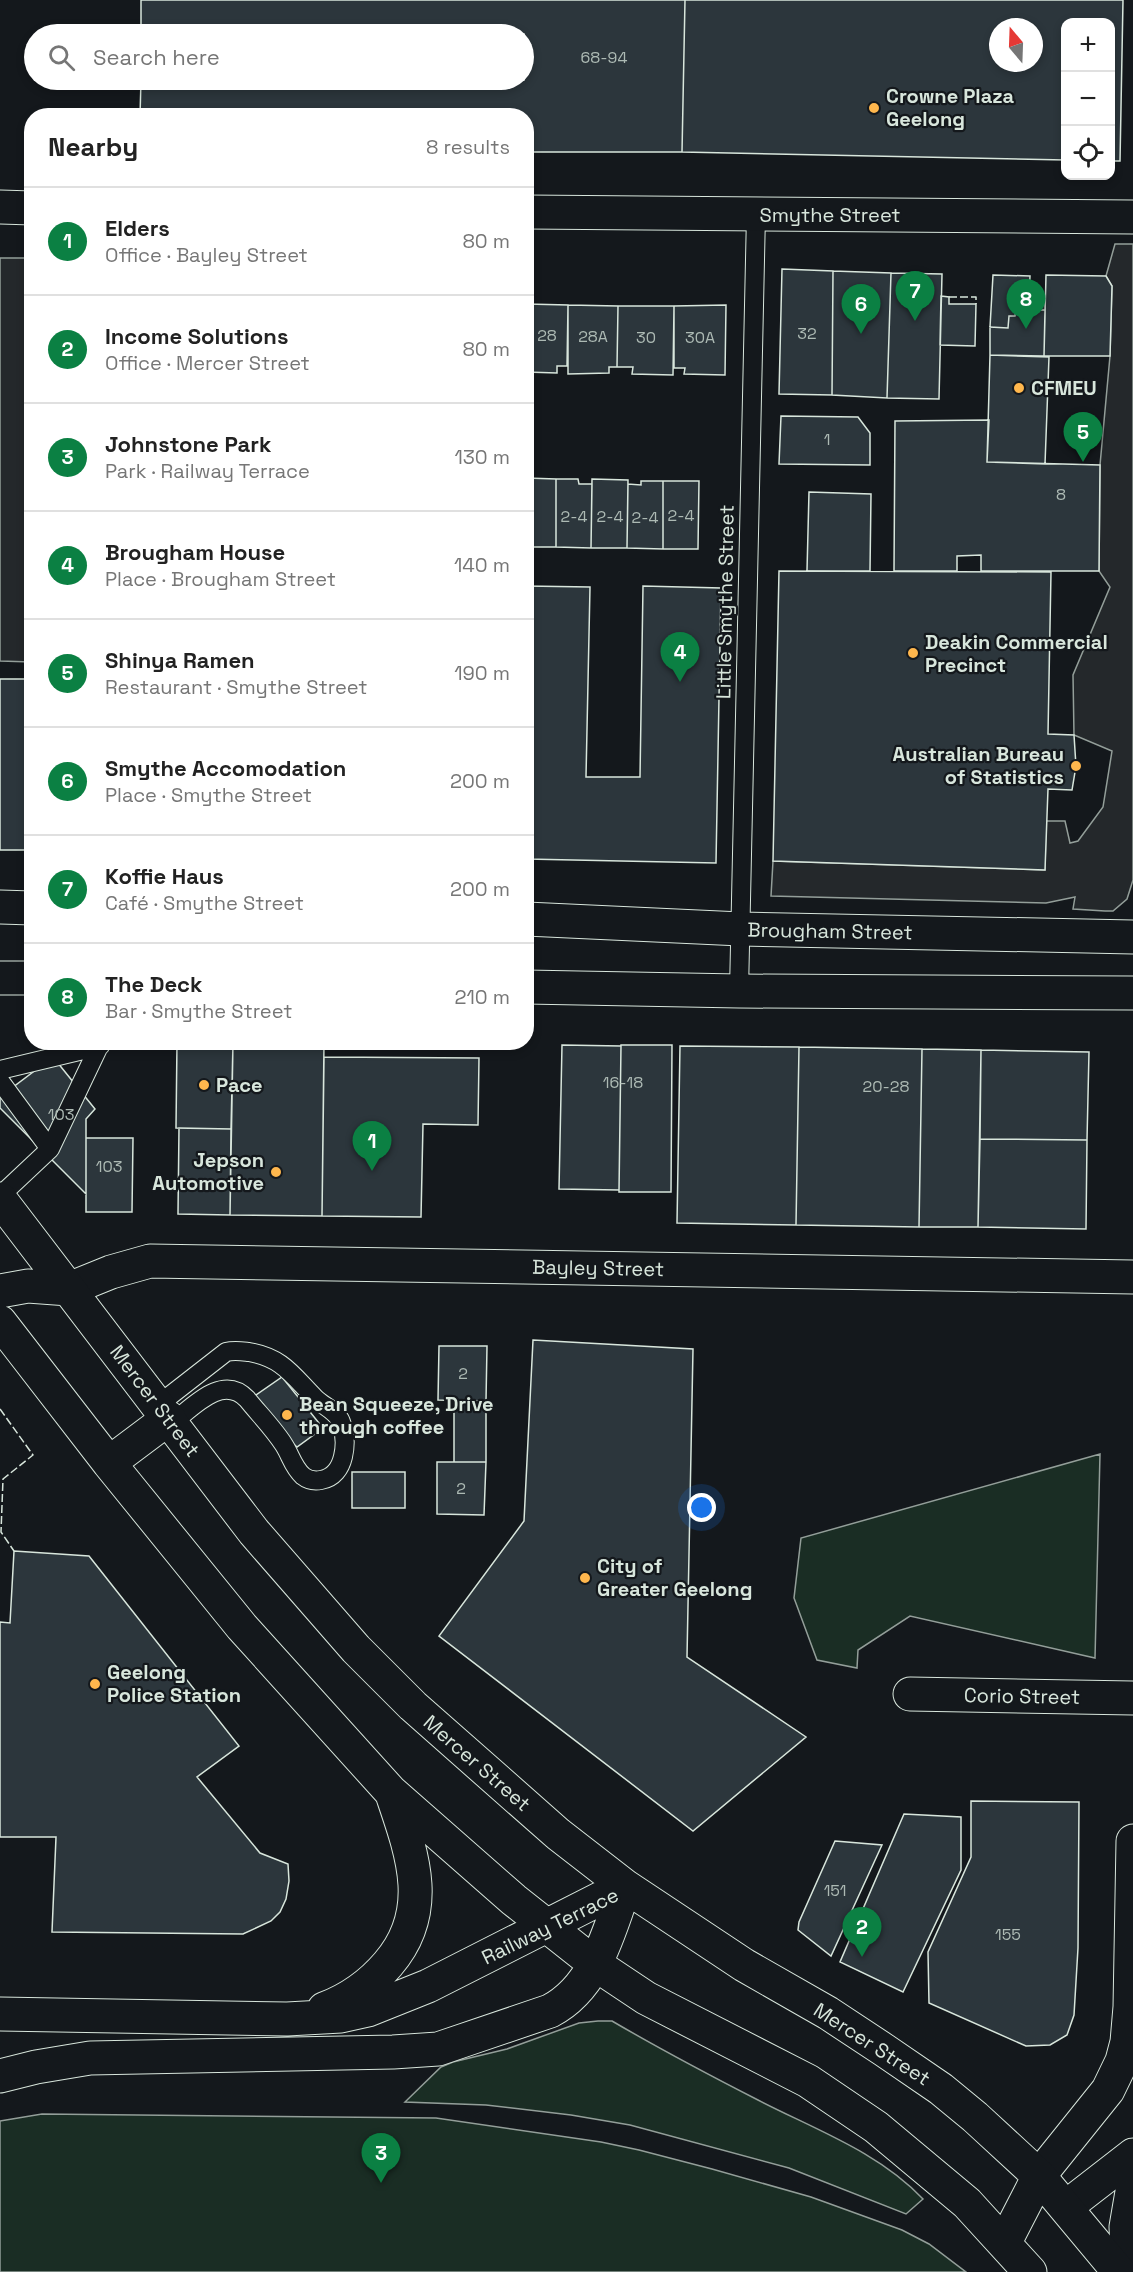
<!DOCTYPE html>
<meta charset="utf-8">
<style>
:root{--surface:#fff;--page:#f2f2f2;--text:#222;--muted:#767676;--line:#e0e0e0;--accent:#0b8043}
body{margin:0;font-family:"Space Grotesk",sans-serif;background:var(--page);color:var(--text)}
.controls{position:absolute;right:18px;top:18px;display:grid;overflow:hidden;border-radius:12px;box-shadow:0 3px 9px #0003}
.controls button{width:54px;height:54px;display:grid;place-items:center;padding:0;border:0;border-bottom:2px solid var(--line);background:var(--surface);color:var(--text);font:30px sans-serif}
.compass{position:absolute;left:989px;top:18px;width:54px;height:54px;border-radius:50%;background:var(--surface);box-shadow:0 3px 9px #0003;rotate:341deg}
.you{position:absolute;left:702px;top:1508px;width:21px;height:21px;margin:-15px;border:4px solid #fff;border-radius:50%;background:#1a73e8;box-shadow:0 0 0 9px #1a73e833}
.badge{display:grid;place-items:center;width:39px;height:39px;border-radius:50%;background:var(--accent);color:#fff;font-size:20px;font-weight:700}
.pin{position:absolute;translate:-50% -50px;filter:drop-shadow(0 2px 3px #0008)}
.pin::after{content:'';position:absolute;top:32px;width:21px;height:18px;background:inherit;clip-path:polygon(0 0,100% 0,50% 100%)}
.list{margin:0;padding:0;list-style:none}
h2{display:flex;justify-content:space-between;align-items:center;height:78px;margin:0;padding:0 24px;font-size:26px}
h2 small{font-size:20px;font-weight:400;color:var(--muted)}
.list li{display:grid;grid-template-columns:39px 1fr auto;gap:18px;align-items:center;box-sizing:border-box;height:108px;padding:0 24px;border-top:2px solid var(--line)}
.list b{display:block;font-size:22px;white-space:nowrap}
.list p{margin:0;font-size:20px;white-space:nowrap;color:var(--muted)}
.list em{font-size:20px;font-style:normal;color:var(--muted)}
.icon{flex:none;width:33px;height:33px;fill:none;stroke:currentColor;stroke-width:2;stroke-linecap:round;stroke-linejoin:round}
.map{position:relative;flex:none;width:1133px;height:2272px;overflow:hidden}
.search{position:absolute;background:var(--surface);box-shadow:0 3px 9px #0003;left:24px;top:24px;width:510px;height:66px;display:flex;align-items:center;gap:15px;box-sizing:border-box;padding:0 21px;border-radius:33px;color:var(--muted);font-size:22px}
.panel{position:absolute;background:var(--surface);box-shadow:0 3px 9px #0003;left:24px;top:108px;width:510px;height:942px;border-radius:24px}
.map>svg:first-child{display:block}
.green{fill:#1a2d24;stroke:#939e99;stroke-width:1.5}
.parking{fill:#24282b;stroke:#939e99;stroke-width:1.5}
.building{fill:#2c363c;stroke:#d8e6dc;stroke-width:1.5;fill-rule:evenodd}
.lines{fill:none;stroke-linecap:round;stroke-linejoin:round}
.lane-casing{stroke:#d8e6dc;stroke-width:20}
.street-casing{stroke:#d8e6dc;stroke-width:35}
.secondary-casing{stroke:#d8e6dc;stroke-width:35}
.lane{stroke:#14181c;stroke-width:18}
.street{stroke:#14181c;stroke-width:33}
.secondary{stroke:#14181c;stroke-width:33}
.fence{stroke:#d8e6dc;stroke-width:1.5;stroke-dasharray:8 3;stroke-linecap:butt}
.poi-dot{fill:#ffb74d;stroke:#14181c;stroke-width:2}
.labels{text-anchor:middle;stroke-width:4.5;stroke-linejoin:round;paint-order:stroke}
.number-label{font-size:16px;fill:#adbab4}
.poi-label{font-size:20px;font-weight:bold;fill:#d8e6dc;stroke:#14181c;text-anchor:start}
.street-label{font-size:20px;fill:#d8e6dc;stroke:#14181c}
</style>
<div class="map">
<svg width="1133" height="2272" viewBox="0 0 1133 2272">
<rect width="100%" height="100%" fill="#14181c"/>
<path class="green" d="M1100,1454L1095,1658L910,1616L858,1650L857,1668L817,1660L794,1598L801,1538Z
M598,2021H612C660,2049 709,2075 758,2100C814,2129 879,2152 923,2199L906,2214L789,2168L630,2125L571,2115L486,2105L405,2102L441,2067L453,2062L507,2049L579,2023Z
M42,2114L436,2118L601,2142L639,2150L712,2169L811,2197L902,2230L929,2244L966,2272H0V2121Z"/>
<path class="parking" d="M1115,244H1133V880L1127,899L1113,911H1105L1073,909L1075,897L1046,903L771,896L773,861L1045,870L1046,821H1065L1070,843L1078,841L1103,807L1112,751L1074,735L1073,675L1110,587L1099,571L1100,465L1110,356L1112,286L1106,276Z
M0,258H31V662L0,661Z"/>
<path class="building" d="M141,0H685L682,152H526V116H140L141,80H524V34H141Z
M685,0H1123L1120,161H1110V22H1066V160L682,152ZM998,27H1034V63H998Z
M782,269L833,271L832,395L779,394Z
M833,271L891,273L887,398L832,395Z
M891,273L942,274L939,399L887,398Z
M993,275L1030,276L1029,297L1045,296V310H1016L1015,316H1009L1008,328L990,327Z
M1046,275L1106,276L1112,286L1110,356H1044Z
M941,296L949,297V304H976L975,346L940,345Z
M526,304L568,305L567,366H557V373L526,372Z
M568,305L618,306L617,367H609V373L568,374Z
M726,305L725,375L684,374L685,368H674V306Z
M618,306H674L673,375L632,374L633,367H617Z
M1016,310H1045L1044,356L990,355V327L1008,328L1009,316H1015Z
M990,355L1049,357L1045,464L987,462Z
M781,416L858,417L870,433V465L779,464Z
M989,420L987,462L1100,465L1099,571H981V555L957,556V571H894L895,421Z
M526,478L556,479V547H526Z
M556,479H578L579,484H592L591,548L556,547Z
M592,479L628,480L627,548H591Z
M641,481H663V549L627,548L628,484L641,485Z
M663,481H699L698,549H663Z
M809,492L871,494L870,571H807Z
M779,571L1051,572L1048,734L1074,735L1076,766L1072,790L1048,789L1045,870L773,861Z
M526,586L590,587L586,777H640L643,586L721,588L716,863L526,859Z
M0,679H32V850H0Z
M177,1042H233L231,1129L176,1128Z
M233,1042H324L322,1216L230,1215Z
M562,1045L621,1046L619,1190L559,1189Z
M621,1045H672L671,1192H619Z
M680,1046L799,1047L796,1225L677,1223Z
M799,1047L922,1049L919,1227L796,1225Z
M922,1049L981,1050L978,1227H919Z
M981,1050L1089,1052L1087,1140L980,1139Z
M53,1057L95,1109L86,1119V1194L0,1108V1097Z
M324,1057L479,1058L478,1125L423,1124L421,1217L322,1216Z
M179,1128L231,1129L230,1215L178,1214Z
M86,1138H133L132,1212H86Z
M980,1139L1087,1140L1086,1229L978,1227Z
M533,1340L693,1349L687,1657L806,1737L693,1831L439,1636L524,1521Z
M439,1346H487L486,1401L438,1400Z
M282,1377L323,1428L297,1447L246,1402Z
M454,1400L486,1401V1462H454Z
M437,1462H486L484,1515L437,1514Z
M352,1472H405V1508H352Z
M14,1551L89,1556L239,1746L197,1777L260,1853L288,1864L289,1881L286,1899L280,1912L271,1921L243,1934L52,1932L56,1837H0V1622L10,1623Z
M971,1801L1079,1802L1078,1948L1074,2015L1067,2035L1050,2045L1026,2046L929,2003L928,1952L971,1857Z
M904,1814L961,1817V1870L903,1992L840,1962Z
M835,1841L882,1845L831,1956L798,1930L799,1922Z"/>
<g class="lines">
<defs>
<path id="lane" d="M739,991L756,214
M0,1070L100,1046
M0,1081L50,1149L0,1196
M50,1149L101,1042
M158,1405L226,1352C234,1350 240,1351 249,1352C283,1358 292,1375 315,1398C323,1406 337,1411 341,1422C348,1441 346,1476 321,1480C315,1481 308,1480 303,1476C293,1467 291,1456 284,1445C274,1429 259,1414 247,1399C222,1373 192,1408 172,1423"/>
<path id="street" d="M0,207L32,208
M526,212L1133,217
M0,907L32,908
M526,919L741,929L1133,937
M0,978H32
M526,987L739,991L1133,993
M69,1289L111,1272L150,1261L1133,1277
M910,1694L1133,1698
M1039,2176L1108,2090L1122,2061L1127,2042L1130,2007L1133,1841
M1066,2207L1133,2155
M1128,2272L1126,2227L1133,2186"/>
<path id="secondary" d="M0,1199L254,1532L356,1649L413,1706L558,1834L625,1886L744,1965L828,2013L884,2050L941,2089L975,2117L1039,2176L1119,2272
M0,1291L28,1286L69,1289
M0,1322L109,1463L242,1627L391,1792L514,1900L595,1964L646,1998L808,2081L876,2127L967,2203L1030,2272
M109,1463L169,1418
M324,2009C348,2000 371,1984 388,1964C434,1911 412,1853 392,1794
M0,2014L287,2019L341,2016L368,2010L428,1986L625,1886
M0,2076L36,2067L90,2058L393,2052L438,2049L550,2011C596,1987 609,1931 625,1886
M1005,2242L1039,2176"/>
</defs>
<use href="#lane" class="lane-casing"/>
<use href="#street" class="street-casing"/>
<use href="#secondary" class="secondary-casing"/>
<use href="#lane" class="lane"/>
<use href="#street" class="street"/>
<use href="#secondary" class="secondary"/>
<path class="fence" d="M949,297H976V304
M0,1409L33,1455L3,1479L1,1532L14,1551"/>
</g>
<g class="poi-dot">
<circle cx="874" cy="108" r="6"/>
<circle cx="1019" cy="388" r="6"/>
<circle cx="913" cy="653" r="6"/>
<circle cx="1076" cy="766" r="6"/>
<circle cx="204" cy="1085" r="6"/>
<circle cx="276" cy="1172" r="6"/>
<circle cx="287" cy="1415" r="6"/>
<circle cx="585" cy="1578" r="6"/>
<circle cx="95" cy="1684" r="6"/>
</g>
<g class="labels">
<g class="number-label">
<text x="604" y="63">68-94</text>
<text x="807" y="339">32</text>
<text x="547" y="341">28</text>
<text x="593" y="342">28A</text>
<text x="646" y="343">30</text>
<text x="700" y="343">30A</text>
<text x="827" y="445">1</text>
<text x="1061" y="500">8</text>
<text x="681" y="521">2-4</text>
<text x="574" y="522">2-4</text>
<text x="610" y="522">2-4</text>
<text x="645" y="523">2-4</text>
<text x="623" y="1088">16-18</text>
<text x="886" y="1092">20-28</text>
<text x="61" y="1120">103</text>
<text x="109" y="1172">103</text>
<text x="463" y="1379">2</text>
<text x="461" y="1494">2</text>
<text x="835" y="1896">151</text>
<text x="1008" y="1940">155</text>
</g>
<g class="poi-label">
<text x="886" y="103">Crowne Plaza<tspan x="886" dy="23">Geelong</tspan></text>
<text x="1031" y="395">CFMEU</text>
<text x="925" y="649">Deakin Commercial<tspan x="925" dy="23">Precinct</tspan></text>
<text x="1064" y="761" text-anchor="end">Australian Bureau<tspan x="1064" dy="23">of Statistics</tspan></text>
<text x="216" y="1092">Pace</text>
<text x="264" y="1167" text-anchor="end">Jepson<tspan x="264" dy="23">Automotive</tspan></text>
<text x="299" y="1411">Bean Squeeze, Drive<tspan x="299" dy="23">through coffee</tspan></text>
<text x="597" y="1573">City of<tspan x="597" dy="23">Greater Geelong</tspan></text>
<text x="107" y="1679">Geelong<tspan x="107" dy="23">Police Station</tspan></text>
</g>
<g class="street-label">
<text x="830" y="222">Smythe Street</text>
<text transform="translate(725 602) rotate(-89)" y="7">Little Smythe Street</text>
<text transform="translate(830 931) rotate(1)" y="7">Brougham Street</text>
<text transform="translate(598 1268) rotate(1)" y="7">Bayley Street</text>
<text transform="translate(155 1401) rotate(53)" y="7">Mercer Street</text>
<text transform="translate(1022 1696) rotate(1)" y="7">Corio Street</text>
<text transform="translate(477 1763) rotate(41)" y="7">Mercer Street</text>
<text transform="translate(550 1926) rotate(-26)" y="7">Railway Terrace</text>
<text transform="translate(872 2044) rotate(33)" y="7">Mercer Street</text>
</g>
</g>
</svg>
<div class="controls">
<button>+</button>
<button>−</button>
<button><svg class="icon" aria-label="locate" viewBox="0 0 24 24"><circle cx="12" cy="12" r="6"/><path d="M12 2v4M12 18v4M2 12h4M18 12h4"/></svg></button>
</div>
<svg class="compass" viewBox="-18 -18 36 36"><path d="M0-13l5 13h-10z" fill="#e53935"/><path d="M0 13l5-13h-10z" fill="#767676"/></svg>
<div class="you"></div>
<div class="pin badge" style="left:372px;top:1171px">1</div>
<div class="pin badge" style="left:862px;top:1957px">2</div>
<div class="pin badge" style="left:381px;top:2183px">3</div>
<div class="pin badge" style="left:680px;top:682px">4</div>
<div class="pin badge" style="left:1083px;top:462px">5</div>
<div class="pin badge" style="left:861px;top:334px">6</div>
<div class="pin badge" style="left:915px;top:321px">7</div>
<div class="pin badge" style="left:1026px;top:329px">8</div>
<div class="search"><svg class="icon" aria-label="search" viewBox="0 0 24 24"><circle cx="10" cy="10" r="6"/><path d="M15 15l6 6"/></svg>Search here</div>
<section class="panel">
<h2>Nearby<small>8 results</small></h2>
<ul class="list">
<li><span class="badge">1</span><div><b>Elders</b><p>Office · Bayley Street</p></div><em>80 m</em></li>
<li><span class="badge">2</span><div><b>Income Solutions</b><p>Office · Mercer Street</p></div><em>80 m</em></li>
<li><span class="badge">3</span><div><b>Johnstone Park</b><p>Park · Railway Terrace</p></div><em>130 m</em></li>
<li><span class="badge">4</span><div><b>Brougham House</b><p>Place · Brougham Street</p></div><em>140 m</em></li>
<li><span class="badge">5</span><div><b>Shinya Ramen</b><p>Restaurant · Smythe Street</p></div><em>190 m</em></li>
<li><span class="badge">6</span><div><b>Smythe Accomodation</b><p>Place · Smythe Street</p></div><em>200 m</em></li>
<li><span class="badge">7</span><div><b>Koffie Haus</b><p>Café · Smythe Street</p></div><em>200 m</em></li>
<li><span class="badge">8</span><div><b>The Deck</b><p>Bar · Smythe Street</p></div><em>210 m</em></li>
</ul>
</section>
</div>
